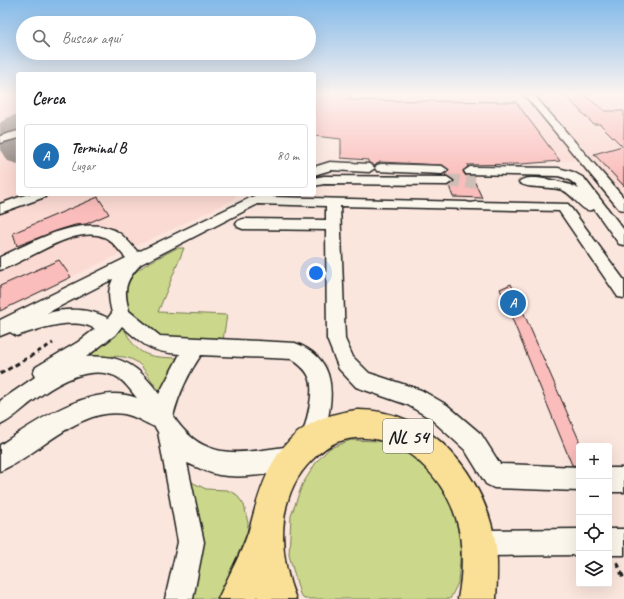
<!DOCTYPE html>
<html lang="es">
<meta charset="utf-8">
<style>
:root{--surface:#fff;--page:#f6f6f6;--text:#202124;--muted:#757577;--line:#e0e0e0;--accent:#1f6fb2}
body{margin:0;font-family:Caveat,sans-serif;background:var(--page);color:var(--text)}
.controls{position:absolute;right:12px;bottom:12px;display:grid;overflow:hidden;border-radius:4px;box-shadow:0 4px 16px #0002}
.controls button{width:36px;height:36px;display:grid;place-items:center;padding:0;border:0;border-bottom:1px solid var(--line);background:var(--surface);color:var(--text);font:20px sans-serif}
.you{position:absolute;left:316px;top:273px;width:14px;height:14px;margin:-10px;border:3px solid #fff;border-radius:50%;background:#1a73e8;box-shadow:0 0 0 6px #1a73e833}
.badge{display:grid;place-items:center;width:26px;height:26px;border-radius:50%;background:var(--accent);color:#fff;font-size:13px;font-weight:700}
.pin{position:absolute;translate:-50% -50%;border:2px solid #fff;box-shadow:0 1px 4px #0006}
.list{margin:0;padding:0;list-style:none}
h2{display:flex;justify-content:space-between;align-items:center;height:52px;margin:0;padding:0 16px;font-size:17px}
h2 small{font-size:13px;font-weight:400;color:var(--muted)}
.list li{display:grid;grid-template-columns:26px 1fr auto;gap:12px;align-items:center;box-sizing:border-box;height:64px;margin:0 8px 8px;padding:0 8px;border:1px solid var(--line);border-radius:4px}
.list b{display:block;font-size:15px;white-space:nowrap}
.list p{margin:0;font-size:13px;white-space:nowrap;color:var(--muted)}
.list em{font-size:13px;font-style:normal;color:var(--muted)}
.icon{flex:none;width:22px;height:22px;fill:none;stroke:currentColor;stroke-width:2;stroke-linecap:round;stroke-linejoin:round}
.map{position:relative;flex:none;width:624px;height:599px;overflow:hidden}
.search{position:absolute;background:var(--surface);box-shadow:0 4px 16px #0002;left:16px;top:16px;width:300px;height:44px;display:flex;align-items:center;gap:10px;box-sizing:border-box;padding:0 14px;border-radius:22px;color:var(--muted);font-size:15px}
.panel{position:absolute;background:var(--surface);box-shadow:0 4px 16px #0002;left:16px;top:72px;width:300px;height:124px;border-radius:4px}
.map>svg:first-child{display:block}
.built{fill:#fbdad3}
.green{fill:#cbd78a;stroke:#747a53}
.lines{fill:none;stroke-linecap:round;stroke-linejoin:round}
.taxiway{fill:#8c817c;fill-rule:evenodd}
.building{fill:#fabdbb;stroke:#1c1c1c}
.minor-tunnel{stroke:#cebeb6;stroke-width:13;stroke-dasharray:13 6;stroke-linecap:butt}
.minor-casing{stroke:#1c1c1c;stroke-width:3}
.highway-casing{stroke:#1c1c1c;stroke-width:3}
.path-far1{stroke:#1c1c1c;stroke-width:3;stroke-dasharray:5 3.5;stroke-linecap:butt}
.path{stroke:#1c1c1c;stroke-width:3.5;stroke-dasharray:6 4.5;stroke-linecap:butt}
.minor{fill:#fbf7ec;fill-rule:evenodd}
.highway{fill:#fadf96;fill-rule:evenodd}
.labels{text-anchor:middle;stroke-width:3;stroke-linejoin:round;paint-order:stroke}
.shield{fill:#fbf7ec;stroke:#5f5e5a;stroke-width:1}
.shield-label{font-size:19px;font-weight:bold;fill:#1c1c1c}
</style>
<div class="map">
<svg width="624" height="599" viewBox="0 0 624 599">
<rect width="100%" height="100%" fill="#fbe6dd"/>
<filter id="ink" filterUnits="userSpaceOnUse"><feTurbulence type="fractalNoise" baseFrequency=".025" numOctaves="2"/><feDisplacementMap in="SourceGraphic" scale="8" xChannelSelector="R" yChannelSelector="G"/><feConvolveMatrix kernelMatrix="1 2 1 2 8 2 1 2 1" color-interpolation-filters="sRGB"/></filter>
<g filter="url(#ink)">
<path class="built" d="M0,93H18V194H237L233,200L0,311Z
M314,93H624V218L576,160L495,165H440L341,158V139L314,137Z"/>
<path class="green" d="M177,248H184L158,312L227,315L223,340L155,338C147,330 132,319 127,309C111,275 154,261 177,248Z
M123,326C137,357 147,357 179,358L161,392C153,385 149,375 142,367C127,349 95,358 76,363Z
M351,440L379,441L411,451L436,474L450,500L462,534L458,583L450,599H304L300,594L289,555L291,516L302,485L317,461L330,448Z
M181,477L206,489L227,490L236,494L244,505L248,523L246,550L221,599H185Z"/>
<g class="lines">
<path class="taxiway" d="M18,114V164L8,161L0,150V123L9,117Z"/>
</g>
<path class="building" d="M314,93H350V100L516,102L560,161L522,164L467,165L468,166L463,172L466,176H472L482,198L453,197L449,186L454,181L445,175L449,170L443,165L380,162L375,166L368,162V160L341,158V139L314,136Z
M564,94L584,95L605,111H624V186L594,154L622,146L600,124H593Z
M98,197L109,214L86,224L75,225L56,231L17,246L13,233Z
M59,260L71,277L0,311V286Z
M511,284L579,440V466L572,465L500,289Z"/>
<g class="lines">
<path class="minor-tunnel" d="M447,181L475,182"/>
<defs>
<path id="minor" d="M523,93H532L624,198V210L619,209Z
M18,131V138L0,143V136Z
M330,162L369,164L375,168L369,172L331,170L314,175V167Z
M381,164L442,166L448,170L442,174L377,171L375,168L377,165Z
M470,167L558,168L573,172L584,178L624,230V245L619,244L594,209C583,216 574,194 562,190C552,186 524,189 519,182C526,172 570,183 579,189C574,181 566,178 558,176L466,174L464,171Z
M324,176L447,177L453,181L447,185L324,184L314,186V178Z
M28,194H46L45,197L0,213V204Z
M258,194H274L273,197L466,202L471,203L476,202L568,204L624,280V298L618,297L559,211L340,206L345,339L353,357L369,373L421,390L447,405L481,434L500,464L579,467V491L494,488L486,484L465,450L431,419L408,405L356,387L339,369L327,339L326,230L243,229L238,227L236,224L238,221L243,219L326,220V206L258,204L141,264C125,281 123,289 129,311L160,336L295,343C333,357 335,388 327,422C325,431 324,440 320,449L312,452L304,449L301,441C305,424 316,393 309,377C306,369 298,364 292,359L201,355C188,374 179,394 173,416C198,454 227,456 270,449C282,448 292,444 303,449L307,457L303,465C281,474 243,479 219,475C208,473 197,467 187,463L204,542L193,599H165L178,542L158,432L155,427C145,423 135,416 124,414C78,407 39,455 0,471V445C35,422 93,381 137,398C131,391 124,380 115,376C87,364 54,385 33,401C22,409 12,420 0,425V401L35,377L33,373L36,367L78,342L95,329C75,316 38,329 17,336L10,332L0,336V320L126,258C119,251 113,241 104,237C73,225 29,261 0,270V257C31,243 81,213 116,231C125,236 131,245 138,252ZM113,279C107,291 109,300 112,313L108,318C88,308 68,308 47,313ZM122,326C144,345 150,352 180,354L159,394C139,366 121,354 86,357L115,335Z
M609,468H624V492H609Z
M579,529V555L478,556L469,552L465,543L469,534L478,530Z
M609,529H624V555H609Z"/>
<path id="highway" d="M356,410C431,408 487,477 496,547C498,565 497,581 496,599H458C463,572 464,545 456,518C441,470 390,423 337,442C327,446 319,453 312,460C275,496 278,555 296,599H258L257,596L256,599H218C229,574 244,550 251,523C267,463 286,419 356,410Z"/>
</defs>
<use href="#minor" class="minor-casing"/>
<use href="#highway" class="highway-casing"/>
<path class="path-far1" d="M0,374L53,343"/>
<path class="path" d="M617,562L624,580"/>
<use href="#minor" class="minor"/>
<use href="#highway" class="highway"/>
</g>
</g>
<linearGradient id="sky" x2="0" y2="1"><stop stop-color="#83bae9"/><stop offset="0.53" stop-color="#fdf4f0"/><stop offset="1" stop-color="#fdf4f0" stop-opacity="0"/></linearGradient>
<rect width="624" height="177" fill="url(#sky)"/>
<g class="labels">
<rect class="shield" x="383" y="419" width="50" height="34" rx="3"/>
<g class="shield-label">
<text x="408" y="443">NL 54</text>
</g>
</g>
</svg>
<div class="controls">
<button>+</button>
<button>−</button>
<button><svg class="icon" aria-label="locate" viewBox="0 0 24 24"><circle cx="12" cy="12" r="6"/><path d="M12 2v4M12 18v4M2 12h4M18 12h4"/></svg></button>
<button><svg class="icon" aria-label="layers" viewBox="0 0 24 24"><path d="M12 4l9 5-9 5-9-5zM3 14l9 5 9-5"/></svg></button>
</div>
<div class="you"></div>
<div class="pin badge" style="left:513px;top:303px">A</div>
<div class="search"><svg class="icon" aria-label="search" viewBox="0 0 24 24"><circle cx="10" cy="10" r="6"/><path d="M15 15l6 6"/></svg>Buscar aquí</div>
<section class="panel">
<h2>Cerca<small></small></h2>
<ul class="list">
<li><span class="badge">A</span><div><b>Terminal B</b><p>Lugar</p></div><em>80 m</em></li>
</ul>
</section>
</div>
